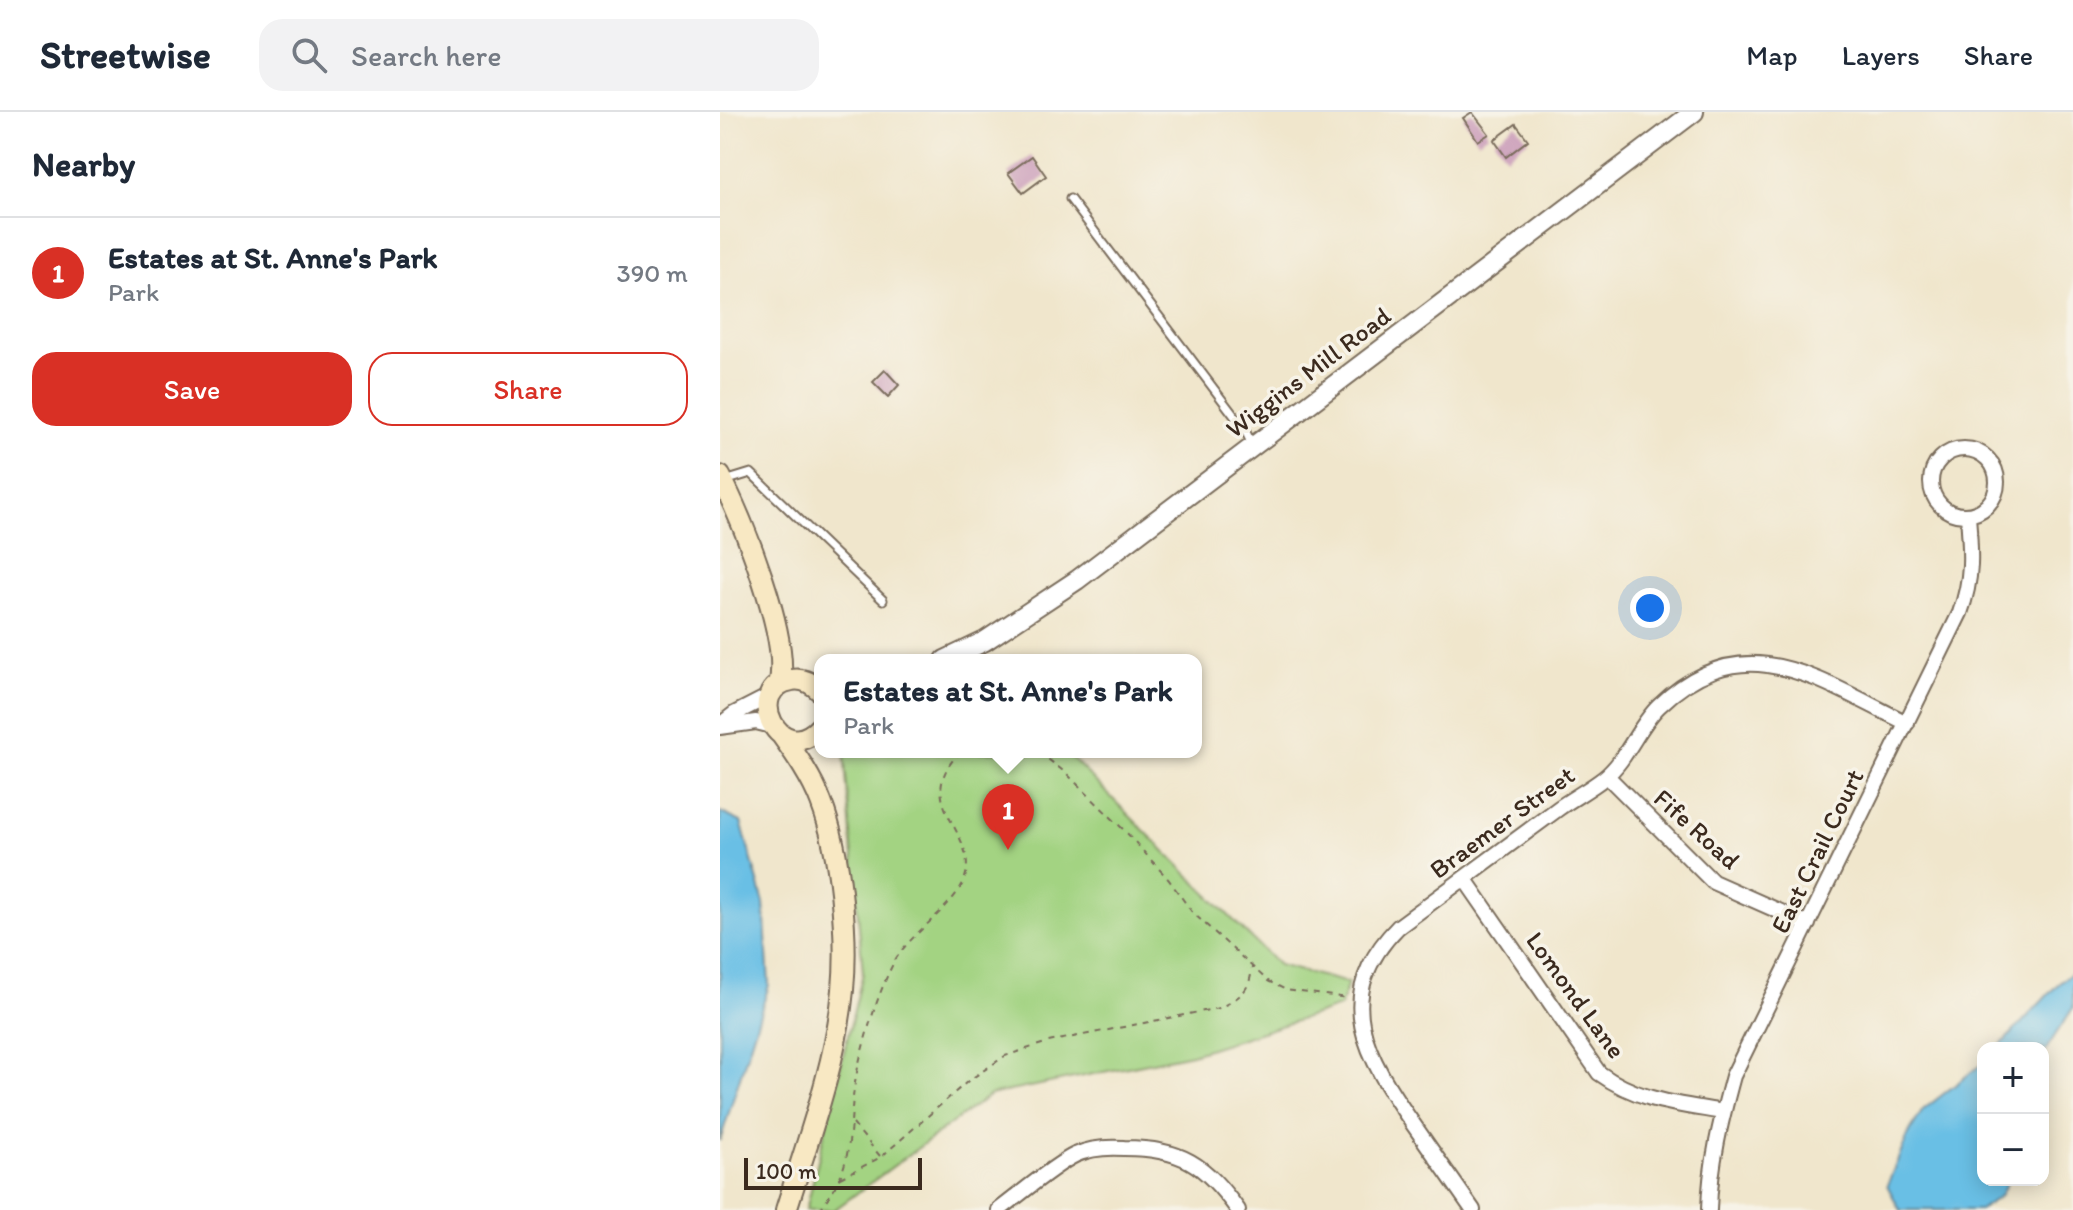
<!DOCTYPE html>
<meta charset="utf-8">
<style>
:root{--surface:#fff;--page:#f2f2f3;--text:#1f2937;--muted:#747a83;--line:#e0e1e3;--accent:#d93025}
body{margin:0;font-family:Itim,sans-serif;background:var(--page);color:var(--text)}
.controls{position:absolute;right:24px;bottom:24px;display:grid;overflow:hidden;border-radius:16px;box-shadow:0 4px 20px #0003}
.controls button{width:72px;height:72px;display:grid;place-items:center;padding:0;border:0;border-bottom:2px solid var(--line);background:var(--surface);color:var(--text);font:40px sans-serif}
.scale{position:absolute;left:24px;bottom:20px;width:178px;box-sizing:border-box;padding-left:8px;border:4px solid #3b2a1e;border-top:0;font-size:22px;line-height:28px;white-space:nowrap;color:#3b2a1e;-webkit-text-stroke:6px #f7f3e8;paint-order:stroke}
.you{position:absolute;left:930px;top:496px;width:28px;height:28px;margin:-20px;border:6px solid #fff;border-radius:50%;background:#1a73e8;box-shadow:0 0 0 12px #1a73e833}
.badge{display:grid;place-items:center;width:52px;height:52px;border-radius:50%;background:var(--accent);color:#fff;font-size:26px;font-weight:700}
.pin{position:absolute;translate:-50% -66px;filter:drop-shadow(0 2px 4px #0008)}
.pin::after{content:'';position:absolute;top:42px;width:28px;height:24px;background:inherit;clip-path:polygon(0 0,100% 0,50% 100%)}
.popup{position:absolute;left:94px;top:542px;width:388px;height:104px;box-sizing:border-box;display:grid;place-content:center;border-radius:16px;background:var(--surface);filter:drop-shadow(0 2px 6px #0005);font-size:26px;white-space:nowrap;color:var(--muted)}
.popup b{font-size:30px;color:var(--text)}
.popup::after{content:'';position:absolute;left:50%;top:100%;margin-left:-16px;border:16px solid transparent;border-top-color:var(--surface)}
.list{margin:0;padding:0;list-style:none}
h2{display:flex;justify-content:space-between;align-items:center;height:104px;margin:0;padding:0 32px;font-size:34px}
h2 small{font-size:26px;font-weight:400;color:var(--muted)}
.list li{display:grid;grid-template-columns:52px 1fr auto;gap:24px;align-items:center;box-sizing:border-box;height:112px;padding:0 32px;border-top:2px solid var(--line)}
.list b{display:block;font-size:30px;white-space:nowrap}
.list p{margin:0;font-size:26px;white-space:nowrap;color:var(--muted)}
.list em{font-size:26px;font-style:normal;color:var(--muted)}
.actions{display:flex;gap:16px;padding:24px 32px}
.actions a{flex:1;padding:18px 0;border:2px solid var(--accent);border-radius:24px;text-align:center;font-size:28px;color:var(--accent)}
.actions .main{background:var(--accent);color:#fff}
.icon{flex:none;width:44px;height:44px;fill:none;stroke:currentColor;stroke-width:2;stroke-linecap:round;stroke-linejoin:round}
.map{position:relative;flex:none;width:1353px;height:1098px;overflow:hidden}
header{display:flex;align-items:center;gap:48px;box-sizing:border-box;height:112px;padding:0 40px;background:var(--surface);border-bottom:2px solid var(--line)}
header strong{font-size:38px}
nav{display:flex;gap:44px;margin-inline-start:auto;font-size:28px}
.search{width:560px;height:72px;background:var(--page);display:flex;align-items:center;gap:20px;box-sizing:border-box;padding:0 28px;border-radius:24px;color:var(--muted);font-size:30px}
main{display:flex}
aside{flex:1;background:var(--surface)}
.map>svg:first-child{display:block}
.green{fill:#a3d382;stroke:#6f7e50;stroke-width:2}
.water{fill:#69bfe5;stroke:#527482;stroke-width:2}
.building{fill:#cb9db9}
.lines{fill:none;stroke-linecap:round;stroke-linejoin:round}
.service-casing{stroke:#7a6c5b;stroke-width:11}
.minor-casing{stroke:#7a6c5b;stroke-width:18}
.tertiary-casing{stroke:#7a6c5b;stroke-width:22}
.secondary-casing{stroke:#7a6c5b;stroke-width:24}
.path{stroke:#7a6c5b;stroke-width:2;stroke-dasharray:6 6;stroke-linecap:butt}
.service{stroke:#fff;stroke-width:7}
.minor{stroke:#fff;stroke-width:14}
.tertiary{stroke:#fff;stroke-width:18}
.secondary{stroke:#f8e8c3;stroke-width:20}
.labels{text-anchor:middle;stroke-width:7;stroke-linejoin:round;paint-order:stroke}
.street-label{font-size:26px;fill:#3b2a1e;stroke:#f7f3e8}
</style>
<header>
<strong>Streetwise</strong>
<div class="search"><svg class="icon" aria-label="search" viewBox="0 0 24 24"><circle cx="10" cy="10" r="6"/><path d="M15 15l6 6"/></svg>Search here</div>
<nav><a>Map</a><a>Layers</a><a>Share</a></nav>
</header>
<main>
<aside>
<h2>Nearby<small></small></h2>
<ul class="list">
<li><span class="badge">1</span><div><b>Estates at St. Anne's Park</b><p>Park</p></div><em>390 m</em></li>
</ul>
<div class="actions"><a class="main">Save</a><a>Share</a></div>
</aside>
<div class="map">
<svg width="1353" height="1098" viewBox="0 0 1353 1098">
<rect width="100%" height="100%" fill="#f7f3e8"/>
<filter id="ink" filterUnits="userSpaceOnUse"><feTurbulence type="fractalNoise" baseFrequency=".0125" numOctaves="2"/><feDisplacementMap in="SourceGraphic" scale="16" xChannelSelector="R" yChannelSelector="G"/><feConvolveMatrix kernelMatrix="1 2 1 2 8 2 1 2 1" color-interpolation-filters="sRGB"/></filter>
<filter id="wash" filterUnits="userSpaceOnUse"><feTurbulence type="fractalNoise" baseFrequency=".006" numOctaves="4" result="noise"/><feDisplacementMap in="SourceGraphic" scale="32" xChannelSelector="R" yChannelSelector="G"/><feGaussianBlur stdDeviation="1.8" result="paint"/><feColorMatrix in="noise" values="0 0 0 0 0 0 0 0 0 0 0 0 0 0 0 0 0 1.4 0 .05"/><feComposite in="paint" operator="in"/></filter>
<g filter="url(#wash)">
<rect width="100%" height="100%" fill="#f0e6cc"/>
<path class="green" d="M124,640H346L558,853L628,871L620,895L472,942L270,983L114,1098H86L143,861Z"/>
<path class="water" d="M0,700L21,710L44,791L49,873L0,1029Z
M1353,860V896L1323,942V936H1278L1337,873Z
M1263,951V1068H1288L1280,1084L1260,1098H1180L1167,1073L1190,1019L1203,998Z"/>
<g id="blocks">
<path class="building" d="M752,0L769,22L758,29L743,6Z
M796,12L808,28L786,45L774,28Z
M312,44L326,64L303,81L288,61Z
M165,258L179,273L168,285L153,270Z"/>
</g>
</g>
<g filter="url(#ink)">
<use href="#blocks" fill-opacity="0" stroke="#7a6c5b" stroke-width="2"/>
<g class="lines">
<defs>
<path id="service" d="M350,87L525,318L532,333
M5,369L31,361L163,488"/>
<path id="minor" d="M1211 370a33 33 0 1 1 66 0a33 33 0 1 1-66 0Z
M0,613L14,602L51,583
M0,615L36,610L52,614
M887,664L993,770L1088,812
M744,766L879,961C918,989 957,992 1003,1000
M279,1098C299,1083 334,1053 355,1043C370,1036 389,1035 404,1036C462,1036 485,1052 518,1098
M753,1098C733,1069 713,1041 693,1012C647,945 609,885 678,815C731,776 785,736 839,696C853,686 870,677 884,666C907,648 918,614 939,594C1025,511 1099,569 1187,611
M989,1098C990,1052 1001,1008 1013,964L1240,501C1253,466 1251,440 1248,404"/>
<path id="tertiary" d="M225,548L265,529L357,468L974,0"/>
<path id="secondary" d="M0,364C22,406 72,529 59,573
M100,579C92,571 83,566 72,568C21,576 60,658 100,615
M61,622C76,643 92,666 101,690C121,742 128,824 123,878C116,953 88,1027 66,1098"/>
</defs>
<use href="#service" class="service-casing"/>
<use href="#minor" class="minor-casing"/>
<use href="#tertiary" class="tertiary-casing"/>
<use href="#secondary" class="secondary-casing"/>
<path class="path" d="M319,640L347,662L406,720L449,768L472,800L548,869L566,878L628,886
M133,1012L160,1044
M120,1066L161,1045L248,969L285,944L328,930L499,896C521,885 530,879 532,855
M100,1098C106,1088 114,1078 119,1067C132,1040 130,1006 134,977C139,942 157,882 174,850C190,820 240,792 246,762C255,717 191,690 240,640"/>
<use href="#service" class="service"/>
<use href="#minor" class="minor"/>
<use href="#tertiary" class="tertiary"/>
<use href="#secondary" class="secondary"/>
</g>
</g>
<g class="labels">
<g class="street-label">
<text transform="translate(588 260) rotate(-37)" y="9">Wiggins Mill Road</text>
<text transform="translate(782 710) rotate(-36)" y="9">Braemer Street</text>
<text transform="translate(977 717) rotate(42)" y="9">Fife Road</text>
<text transform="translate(1097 739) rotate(-64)" y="9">East Crail Court</text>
<text transform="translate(856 883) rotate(54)" y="9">Lomond Lane</text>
</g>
</g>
</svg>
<div class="controls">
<button>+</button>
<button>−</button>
</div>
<div class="scale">100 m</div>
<div class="you"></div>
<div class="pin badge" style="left:288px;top:738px">1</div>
<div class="popup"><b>Estates at St. Anne's Park</b>Park</div>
</div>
</main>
